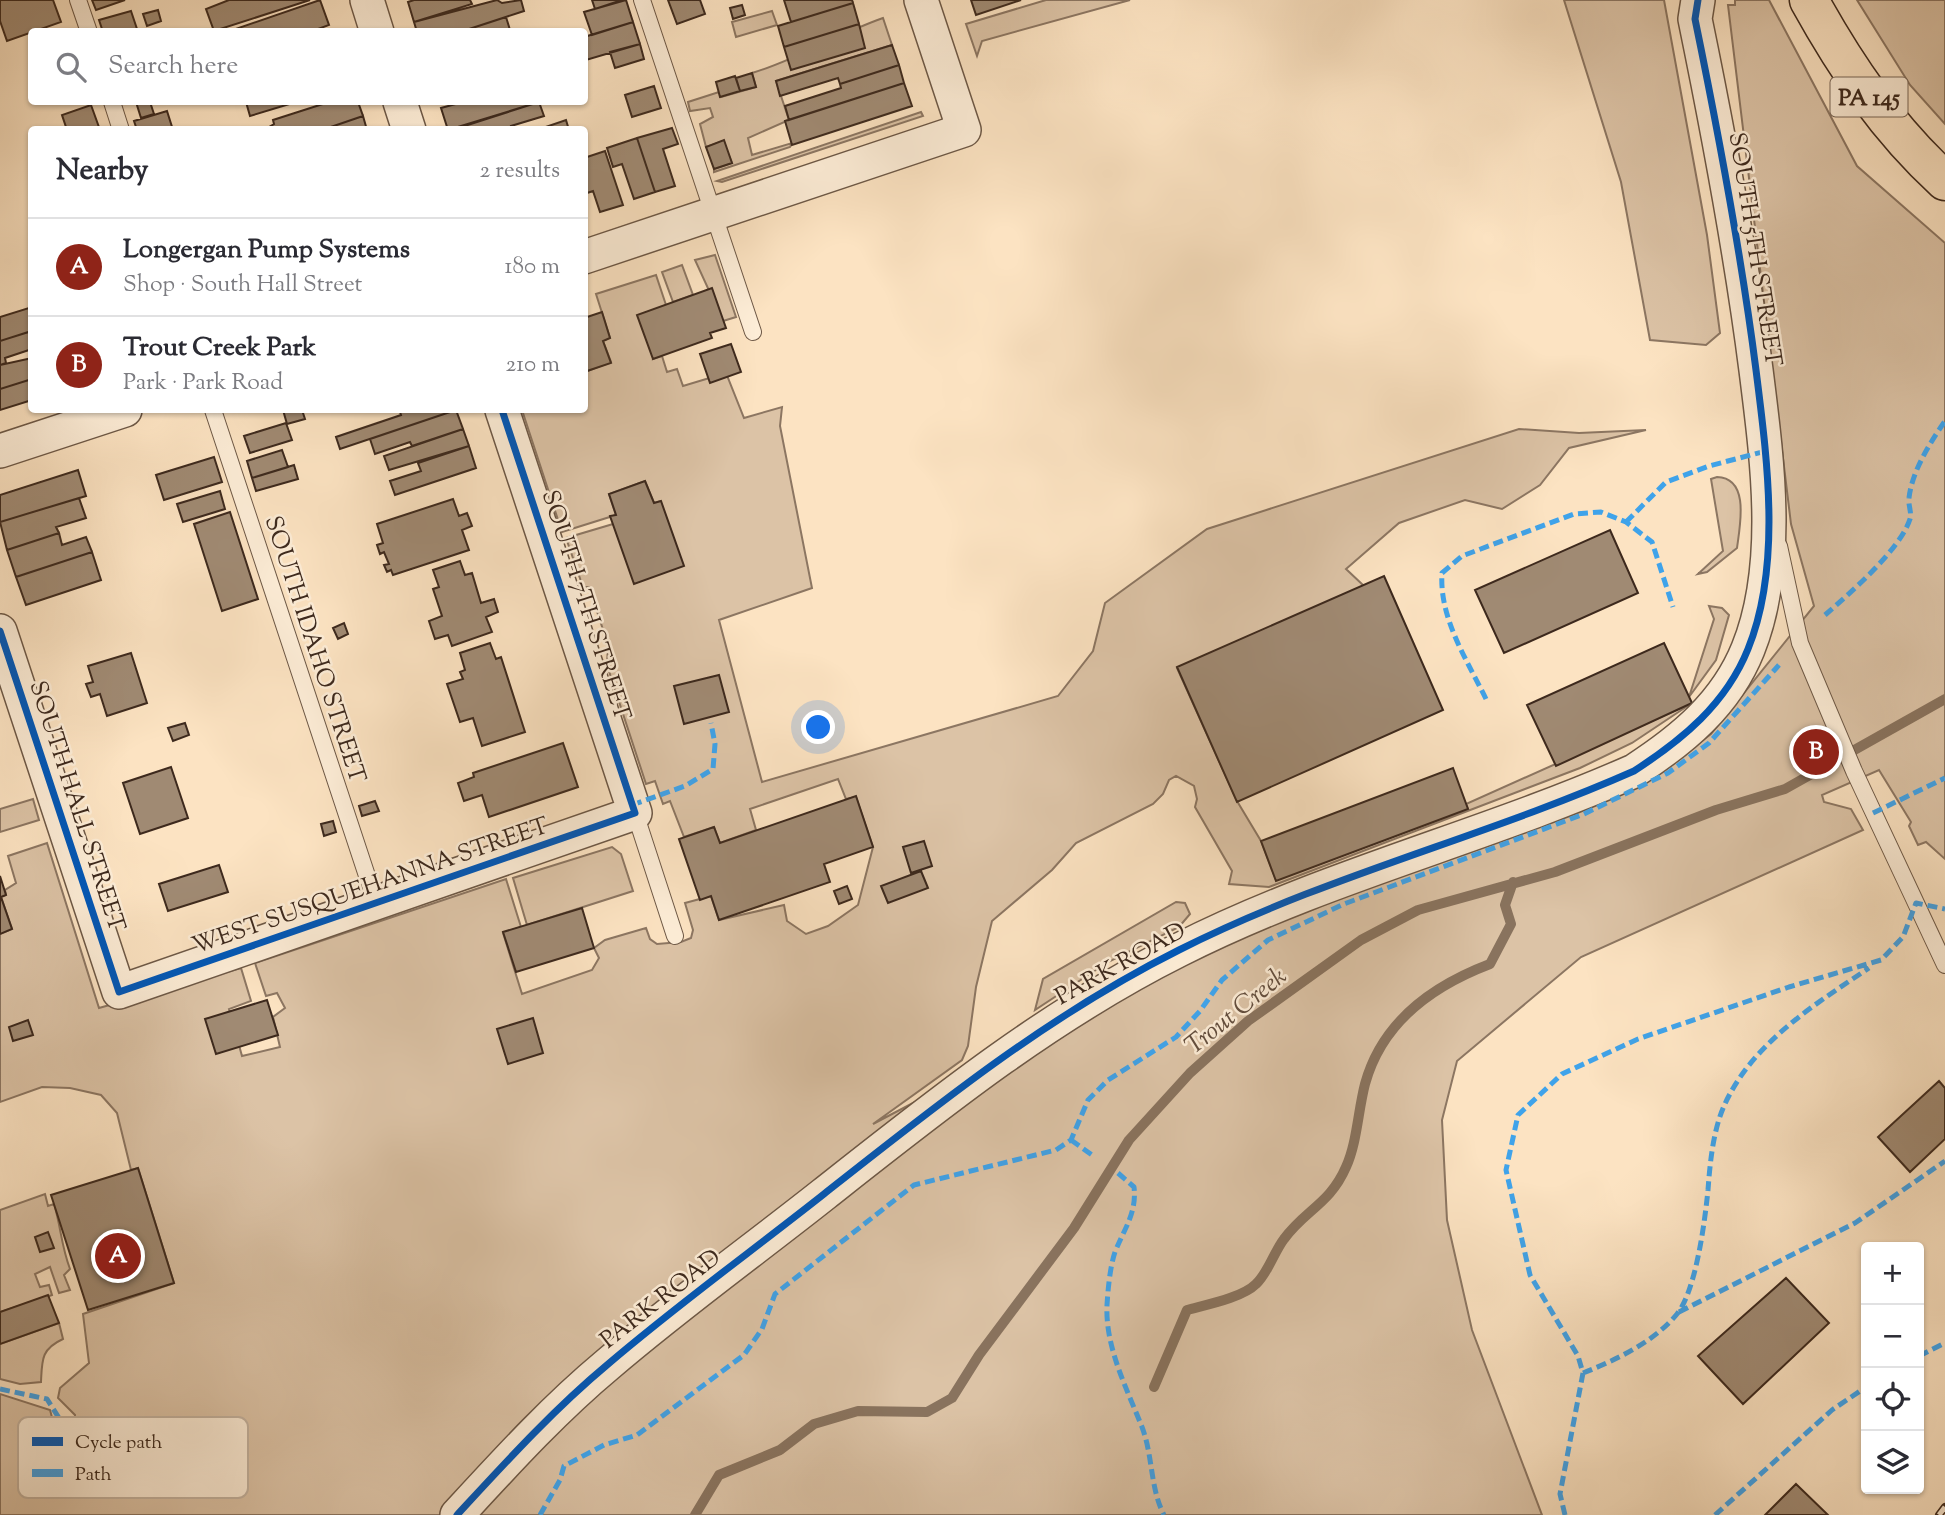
<!DOCTYPE html>
<meta charset="utf-8">
<style>
:root{--surface:#fff;--page:#f2f2f3;--text:#2b2b33;--muted:#7c7c81;--line:#e1e1e2;--accent:#8f2418}
body{margin:0;font-family:"Sorts Mill Goudy",serif;background:var(--page);color:var(--text)}
.controls{position:absolute;right:21px;bottom:21px;display:grid;overflow:hidden;border-radius:7px;box-shadow:0 2px 5px #0004}
.controls button{width:63px;height:63px;display:grid;place-items:center;padding:0;border:0;border-bottom:2px solid var(--line);background:var(--surface);color:var(--text);font:35px sans-serif}
.you{position:absolute;left:819px;top:728px;width:24px;height:24px;margin:-18px;border:5px solid #fff;border-radius:50%;background:#1a73e8;box-shadow:0 0 0 10px #1a73e833}
.badge{display:grid;place-items:center;width:46px;height:46px;border-radius:50%;background:var(--accent);color:#fff;font-size:23px;font-weight:700}
.pin{position:absolute;translate:-50% -50%;border:4px solid #fff;box-shadow:0 2px 7px #0006}
.list{margin:0;padding:0;list-style:none}
h2{display:flex;justify-content:space-between;align-items:center;height:91px;margin:0;padding:0 28px;font-size:30px}
h2 small{font-size:23px;font-weight:400;color:var(--muted)}
.list li{display:grid;grid-template-columns:46px 1fr auto;gap:21px;align-items:center;box-sizing:border-box;height:98px;padding:0 28px;border-top:2px solid var(--line)}
.list b{display:block;font-size:26px;white-space:nowrap}
.list p{margin:0;font-size:23px;white-space:nowrap;color:var(--muted)}
.list em{font-size:23px;font-style:normal;color:var(--muted)}
.icon{flex:none;width:38px;height:38px;fill:none;stroke:currentColor;stroke-width:2;stroke-linecap:round;stroke-linejoin:round}
.map{position:relative;flex:none;width:1945px;height:1515px;overflow:hidden}
.search{position:absolute;background:var(--surface);box-shadow:0 2px 5px #0004;left:28px;top:28px;width:560px;height:77px;display:flex;align-items:center;gap:18px;box-sizing:border-box;padding:0 24px;border-radius:7px;color:var(--muted);font-size:26px}
.panel{position:absolute;background:var(--surface);box-shadow:0 2px 5px #0004;left:28px;top:126px;width:560px;height:287px;border-radius:7px}
.map>svg:first-child{display:block}
.green{fill:#dcc3a6;stroke:#8c7662;stroke-width:2}
.lines{fill:none;stroke-linecap:round;stroke-linejoin:round}
.stream{stroke:#89735e;stroke-width:10}
.building{fill:#a08a73;stroke:#3d291d;stroke-width:2}
.lane-casing{stroke:#6d5846;stroke-width:18}
.street-casing{stroke:#6d5846;stroke-width:36}
.primary-casing{stroke:#3d291d;stroke-width:41}
.lane{stroke:#fdedd7;stroke-width:16}
.street{stroke:#fdedd7;stroke-width:33}
.primary{stroke:#fce3c2;stroke-width:38}
.rail-casing{stroke:#3d291d;stroke-width:8}
.rail{stroke:#fdedd7;stroke-width:5;stroke-dasharray:16;stroke-linecap:butt}
.quiet{stroke:#3fa3ea;stroke-width:5;stroke-dasharray:10 5;stroke-linecap:butt}
.cycleway-casing{stroke:#fdedd7;stroke-width:11}
.cycleway{stroke:#0057b8;stroke-width:7}
.labels{text-anchor:middle;stroke-width:5;stroke-linejoin:round;paint-order:stroke}
.shield{fill:#fdedd7;stroke:#776455;stroke-width:2}
.shield-label{font-size:23px;font-weight:bold;fill:#3d291d}
.street-label{font-size:24px;fill:#3d291d;stroke:#fdedd7}
.water-label{font-size:26px;font-style:italic;fill:#634e3e;stroke:#fdedd7}
.key{fill:#fdedd7;stroke:#c3b29f;stroke-width:2}
.key-label{font-size:19px;fill:#3d291d}
</style>
<div class="map">
<svg width="1945" height="1515" viewBox="0 0 1945 1515">
<rect width="100%" height="100%" fill="#fce3c2"/>
<filter id="stains"><feTurbulence type="fractalNoise" baseFrequency=".00286" numOctaves="4"/><feColorMatrix values="0 0 0 0 .2 0 0 0 0 .09 0 0 0 0 .02 0 0 0 .5 -.17"/></filter>
<radialGradient id="worn" r=".72"><stop offset=".6" stop-color="#630" stop-opacity="0"/><stop offset="1" stop-color="#630" stop-opacity=".3"/></radialGradient>
<path class="green" d="M1046,0H1130L982,41L977,56L966,24Z
M1564,0H1664L1707,235L1720,333L1706,345L1650,340L1621,182Z
M1735,0H1769L1857,166L1945,243V859L1926,842L1918,845L1909,826L1911,822L1879,770L1822,795L1824,802L1851,809L1863,830L1581,957L1457,1061L1442,1120L1447,1220L1472,1330L1542,1515H0V1394L50,1410L54,1425L68,1440L74,1428L75,1415L58,1398L60,1388L89,1363L83,1314L174,1283L138,1168L131,1170L117,1113L101,1095L70,1088L42,1087L0,1102V934L12,929L1,897L6,895L5,890L16,883L8,856L47,843L99,1008L241,968L251,1001L229,1009L242,1056L280,1047L273,1017L285,1008L277,993L266,996L255,963L506,879L521,927L503,933L522,994L592,970L599,958L594,948L605,940L646,928L650,939L657,944L681,942L691,938L693,930L685,903L711,896L719,920L784,905L787,921L806,934L828,926L858,905L873,847L856,797L846,799L838,779L750,809L756,830L720,843L714,827L684,837L670,801L663,804L655,781L646,784L607,665L608,645L589,587H583L566,538L613,524L661,501L654,503L645,481L609,494L616,515L562,532L522,410H584L585,372L611,362L603,341L610,338L596,294L656,275L666,305L653,359L662,356L667,372L677,369L683,386L726,373L744,418L782,407L780,426L812,588L719,620L762,782L1058,696L1093,651L1105,603L1207,529L1519,429L1579,433L1646,430L1569,448L1540,485L1502,509L1465,500L1399,523L1346,569L1364,586L1177,668L1237,801L1261,841L1276,880L1468,809L1466,804L1692,703L1632,743L1580,768L1269,887L1229,884L1232,871L1195,807L1197,799L1194,786L1176,776L1169,780L1163,794L1153,804L1076,843L1052,870L992,921L976,987L968,1046L962,1060L873,1124L1210,947L1662,771L1711,734L1814,606L1791,524L1728,5H1735Z
M1857,0H1945V124L1910,85Z
M772,11L777,25L736,37L732,22Z
M883,18L892,45L776,81L789,120L748,138L752,155L792,143L790,147L714,172V169L732,163L723,141L706,147L700,124L713,117L710,108L690,111L688,102L719,92L721,97L756,87L752,73C799,59 837,34 883,18Z
M921,112L923,116L722,182L717,181Z
M715,255L736,317L723,321L695,260Z
M682,265L693,295L673,302L662,272Z
M1717,477C1750,478 1740,525 1737,548L1707,572L1698,574L1723,551L1711,479Z
M1709,606L1722,608L1729,615L1716,660L1689,697L1714,619Z
M33,799L39,820L0,832V809Z
M612,847L621,854L633,891L527,925L513,878Z
M1176,902L1185,903L1190,914L1179,927L1108,962L1035,1010L1043,979Z
M45,1194L48,1206L54,1204C61,1227 61,1245 70,1269L64,1275L70,1290L59,1293L50,1267L35,1274L40,1287L49,1285L52,1295L0,1312V1210Z
M59,1323L63,1339C41,1349 42,1360 41,1382L20,1384L0,1379V1344Z"/>
<g class="lines">
<path class="stream" d="M1154,1387L1187,1310C1205,1305 1242,1298 1256,1284C1268,1273 1274,1252 1284,1239C1305,1210 1330,1204 1346,1167C1357,1143 1358,1111 1365,1084C1382,1022 1432,986 1490,964L1511,924L1505,905L1513,882
M695,1515L719,1475L780,1450L814,1424L858,1411L927,1412L952,1398L979,1355L1074,1228L1129,1140L1190,1073L1248,1021L1361,940L1418,910L1555,872L1716,810L1785,789L1945,699"/>
</g>
<path class="building" d="M0,0H53L61,22L7,41L0,21Z
M92,0H125L96,10Z
M229,0H310L214,31L206,9Z
M320,0L329,25L310,32H227Z
M414,0H470L472,4L414,22L408,2Z
M497,0L502,3L521,0L524,11L460,32H417L414,22Z
M592,0H622L595,9Z
M626,0L633,22L592,35L584,12Z
M668,0H700L705,14L677,24Z
M784,0H852L853,3L791,22Z
M971,0H1021L976,15Z
M853,3L859,24L784,47L778,26Z
M742,5L745,15L733,19L730,8Z
M158,10L161,21L147,26L143,14Z
M131,11L138,32H103L99,20Z
M506,17L510,30L460,32Z
M633,22L640,44L586,60L584,37Z
M859,24L865,48L791,70L784,47Z
M640,44L644,59L615,68L610,52Z
M892,45L899,65L840,84L838,78L780,96L776,81Z
M899,65L904,83L789,120L785,106L841,88L840,84Z
M752,73L756,87L740,91L736,78Z
M735,76L740,91L720,97L716,82Z
M904,83L912,106L792,145L785,121Z
M654,86L661,108L632,117L625,95Z
M136,102H150L154,114L141,118Z
M246,102H296L250,116Z
M329,102H358L363,116L322,130H264L274,124L273,120Z
M463,102H539L448,130L441,108Z
M539,102L544,116L511,126L512,130H452Z
M91,105L100,130H67L62,115Z
M167,111L173,130H137L134,121Z
M363,116L367,130H322Z
M566,120L569,130H537Z
M672,128L678,144L663,149L675,186L655,192L637,138Z
M637,138L655,192L634,199L622,164L613,167L607,148Z
M724,140L732,163L714,169L706,147Z
M605,151L623,205L600,212L593,191L584,194V158Z
M712,288L726,328L710,333L712,338L653,359L637,315Z
M32,307V331L0,341V317Z
M602,312L610,338L603,341L611,363L584,372V318Z
M31,331L32,349L5,358L6,363L0,365V341Z
M731,344L741,372L710,383L700,354Z
M32,358V379L0,389V365Z
M32,379V400L0,410V389Z
M283,410H302L305,419L287,424Z
M407,410H456L340,449L336,437L401,415L400,412Z
M456,410L463,429L412,446L410,442L375,454L370,439Z
M286,423L292,440L250,453L244,436Z
M463,429L469,446L389,470L384,456Z
M469,446L476,468L395,495L390,481L421,471L418,463Z
M282,450L288,467L252,478L247,461Z
M214,457L222,482L164,500L156,475Z
M294,465L298,479L256,491L252,478Z
M78,470L86,496L0,522V495Z
M645,481L654,503L661,501L684,566L634,584L610,516L616,515L609,494Z
M220,491L225,509L183,522L177,504Z
M79,498L86,518L56,527L59,533L7,550L0,522Z
M453,499L459,516L467,513L472,526L462,530L469,550L393,575L391,570L387,572L384,565L389,564L384,552L380,554L377,545L383,543L377,524Z
M230,512L258,599L222,611L194,524Z
M1610,530L1638,593L1504,653L1475,590Z
M59,533L62,545L86,537L92,552L16,577L7,550Z
M92,552L101,580L26,605L16,577Z
M460,561L465,575L472,573L481,603L494,599L498,612L486,617L492,632L452,646L448,635L435,639L429,621L442,616L433,589L439,587L433,570Z
M1384,576L1443,710L1237,802L1177,667Z
M344,623L348,634L338,639L333,628Z
M490,643L496,659L501,657L525,732L482,746L473,718L460,722L447,684L463,679L460,672L465,670L460,653Z
M1664,643L1692,703L1556,766L1527,705Z
M131,653L147,703L107,716L100,694L91,697L86,684L93,682L88,666Z
M719,675L729,712L684,724L674,686Z
M185,723L189,735L173,741L168,728Z
M563,743L578,787L489,817L482,795L464,801L458,783L474,777L473,773Z
M171,767L188,818L140,834L123,783Z
M1453,768L1468,809L1276,881L1261,841Z
M856,796L873,847L824,864L830,882L719,920L711,896L700,900L679,839L714,827L720,843Z
M375,801L379,811L362,816L359,806Z
M333,821L336,832L324,836L321,824Z
M924,841L932,866L911,873L903,847Z
M219,865L228,892L168,911L159,884Z
M921,871L928,888L888,903L881,886Z
M0,876L6,895L1,897L12,929L0,934Z
M847,886L852,899L839,904L834,891Z
M582,908L594,948L516,972L503,932Z
M267,1000L278,1035L216,1054L205,1019Z
M533,1018L543,1053L508,1064L497,1029Z
M28,1020L33,1035L13,1041L9,1027Z
M1939,1081L1945,1088V1139L1910,1172L1878,1137Z
M138,1168L174,1283L88,1310L51,1195Z
M48,1232L54,1248L40,1252L35,1237Z
M1786,1278L1829,1323L1743,1404L1698,1356Z
M48,1295L59,1323L0,1344V1312Z
M1796,1484L1828,1515H1765Z"/>
<g class="lines">
<defs>
<path id="lane" d="M78,0L89,32
M642,0L753,332
M112,102L121,130
M213,410L376,903
M1779,546L1800,643L1854,771L1945,965
M635,813L675,936"/>
<path id="street" d="M367,0L377,32
M400,102L409,130
M584,257L964,130L921,0
M0,451L125,410
M0,631L119,992L635,813L502,410
M457,1515C505,1463 553,1410 607,1365C677,1305 752,1251 824,1194C938,1104 1049,1015 1179,950C1325,876 1485,837 1634,771C1682,740 1726,704 1748,649C1782,565 1767,458 1756,370C1741,252 1719,136 1695,19L1698,0"/>
<path id="primary" d="M1809,0C1846,67 1888,129 1945,181"/>
</defs>
<use href="#lane" class="lane-casing"/>
<use href="#street" class="street-casing"/>
<use href="#primary" class="primary-casing"/>
<use href="#lane" class="lane"/>
<use href="#street" class="street"/>
<use href="#primary" class="primary"/>
<defs>
<path id="rail" d="M1939,1515L1945,1507"/>
</defs>
<use href="#rail" class="rail-casing"/>
<use href="#rail" class="rail"/>
<path class="quiet" d="M1626,522L1666,482L1709,466L1766,451
M1825,615C1850,593 1900,550 1910,519C1912,513 1908,505 1909,498C1912,471 1930,443 1945,421
M1486,699C1467,660 1439,618 1442,573L1462,556L1574,514L1601,512L1626,522L1652,542L1673,607
M632,805L685,786L713,769L715,744L711,723
M1873,813L1945,778
M1071,1140L1092,1155
M1118,1173L1134,1187C1137,1213 1124,1229 1115,1252C1110,1267 1108,1289 1107,1305C1105,1347 1127,1389 1142,1427C1153,1456 1150,1488 1164,1515
M1679,1312L1855,1223L1945,1161
M1919,1356L1945,1343
M1583,1373C1616,1360 1654,1342 1677,1314C1696,1291 1705,1220 1708,1190C1710,1163 1713,1131 1724,1106C1752,1043 1814,1005 1869,968
M0,1389L47,1399L64,1426
M540,1515L560,1480L564,1466L604,1445L637,1435L744,1355L762,1329L775,1294L914,1185L1056,1150L1071,1140L1088,1100L1108,1080L1176,1037L1200,1011L1222,980L1268,940L1344,904L1584,814L1668,773L1709,743L1779,665
M1565,1515L1560,1494L1583,1373L1578,1356L1530,1275L1506,1170L1518,1115L1562,1074L1638,1039L1789,987L1881,960L1903,937L1916,903L1945,909
M1715,1515L1832,1410L1866,1387"/>
<defs>
<path id="cycleway" d="M0,631L119,992L635,813L502,410
M457,1515C505,1463 553,1410 607,1365C677,1305 752,1251 824,1194C938,1104 1049,1015 1179,950C1325,876 1485,837 1634,771C1682,740 1726,704 1748,649C1782,565 1767,458 1756,370C1741,252 1719,136 1695,19L1698,0"/>
</defs>
<use href="#cycleway" class="cycleway-casing"/>
<use href="#cycleway" class="cycleway"/>
</g>
<g class="labels">
<rect class="shield" x="1830.5" y="77.5" width="77" height="39" rx="5"/>
<g class="shield-label">
<text x="1869" y="105">PA 145</text>
</g>
<g class="street-label">
<text transform="translate(1756 249) rotate(81)" y="8">SOUTH 5TH STREET</text>
<text transform="translate(587 605) rotate(72)" y="8">SOUTH 7TH STREET</text>
<text transform="translate(316 649) rotate(72)" y="8">SOUTH IDAHO STREET</text>
<text transform="translate(78 806) rotate(72)" y="8">SOUTH HALL STREET</text>
<text transform="translate(370 885) rotate(-19)" y="8">WEST SUSQUEHANNA STREET</text>
<text transform="translate(1120 963) rotate(-29)" y="8">PARK ROAD</text>
<text transform="translate(660 1298) rotate(-38)" y="8">PARK ROAD</text>
</g>
<g class="water-label">
<text transform="translate(1235 1010) rotate(-39)" y="9">Trout Creek</text>
</g>
</g>
<rect x="18" y="1417" width="230" height="81" rx="10" class="key"/>
<rect x="32" y="1437" width="31" height="9" fill="#0057b8"/>
<rect x="32" y="1469" width="31" height="8" fill="#3fa3ea"/>
<g class="key-label">
<text x="75" y="1448">Cycle path</text>
<text x="75" y="1480">Path</text>
</g>
<rect width="100%" height="100%" filter="url(#stains)"/>
<rect width="100%" height="100%" fill="url(#worn)"/>
</svg>
<div class="controls">
<button>+</button>
<button>−</button>
<button><svg class="icon" aria-label="locate" viewBox="0 0 24 24"><circle cx="12" cy="12" r="6"/><path d="M12 2v4M12 18v4M2 12h4M18 12h4"/></svg></button>
<button><svg class="icon" aria-label="layers" viewBox="0 0 24 24"><path d="M12 4l9 5-9 5-9-5zM3 14l9 5 9-5"/></svg></button>
</div>
<div class="you"></div>
<div class="pin badge" style="left:118px;top:1256px">A</div>
<div class="pin badge" style="left:1816px;top:752px">B</div>
<div class="search"><svg class="icon" aria-label="search" viewBox="0 0 24 24"><circle cx="10" cy="10" r="6"/><path d="M15 15l6 6"/></svg>Search here</div>
<section class="panel">
<h2>Nearby<small>2 results</small></h2>
<ul class="list">
<li><span class="badge">A</span><div><b>Longergan Pump Systems</b><p>Shop · South Hall Street</p></div><em>180 m</em></li>
<li><span class="badge">B</span><div><b>Trout Creek Park</b><p>Park · Park Road</p></div><em>210 m</em></li>
</ul>
</section>
</div>
